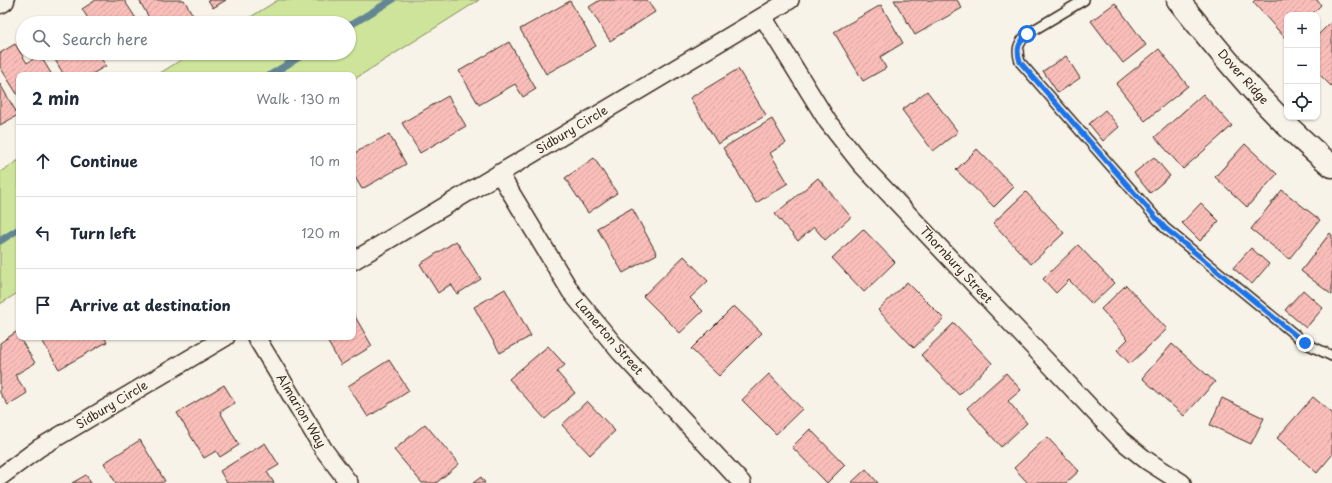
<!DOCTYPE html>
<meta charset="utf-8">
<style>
:root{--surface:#fff;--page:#f2f2f3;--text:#1f2937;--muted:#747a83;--line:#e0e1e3}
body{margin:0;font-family:"Playpen Sans",sans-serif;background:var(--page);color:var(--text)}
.controls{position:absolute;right:12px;top:12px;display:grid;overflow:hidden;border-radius:8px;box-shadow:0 1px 3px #0004}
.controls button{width:36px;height:36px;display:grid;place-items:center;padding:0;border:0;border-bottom:1px solid var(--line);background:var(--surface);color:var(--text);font:20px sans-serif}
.stop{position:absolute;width:12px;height:12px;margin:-9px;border:3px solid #1a73e8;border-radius:50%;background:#fff}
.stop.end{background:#1a73e8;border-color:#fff;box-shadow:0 1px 4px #0008}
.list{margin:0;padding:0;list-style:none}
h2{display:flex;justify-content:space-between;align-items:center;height:52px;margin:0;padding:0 16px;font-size:17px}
h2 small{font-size:13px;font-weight:400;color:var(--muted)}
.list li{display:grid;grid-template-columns:26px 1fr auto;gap:12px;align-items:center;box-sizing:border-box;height:72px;padding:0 16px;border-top:1px solid var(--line)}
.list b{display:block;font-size:15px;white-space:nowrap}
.list em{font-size:13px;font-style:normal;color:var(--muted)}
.icon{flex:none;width:22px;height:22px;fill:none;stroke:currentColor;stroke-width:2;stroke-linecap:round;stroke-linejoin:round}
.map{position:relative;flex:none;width:1332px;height:483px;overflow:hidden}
.search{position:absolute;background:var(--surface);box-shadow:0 1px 3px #0004;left:16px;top:16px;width:340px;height:44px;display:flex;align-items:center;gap:10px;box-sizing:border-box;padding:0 14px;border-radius:22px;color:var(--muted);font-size:15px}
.panel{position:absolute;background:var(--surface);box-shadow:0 1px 3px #0004;left:16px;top:72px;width:340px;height:268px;border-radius:8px}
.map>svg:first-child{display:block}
.grass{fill:#cde49a;stroke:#84875c}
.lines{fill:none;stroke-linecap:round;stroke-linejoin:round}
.stream{stroke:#648693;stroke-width:7}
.building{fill:url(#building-hatch);stroke:#3b2a1e}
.lane-casing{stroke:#3b2a1e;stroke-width:12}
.street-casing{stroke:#3b2a1e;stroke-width:20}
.secondary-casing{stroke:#3b2a1e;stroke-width:25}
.lane{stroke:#f7f3e8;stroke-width:9}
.street{stroke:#f7f3e8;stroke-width:17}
.secondary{stroke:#f7f3e8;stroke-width:22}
.route{stroke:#1a73e8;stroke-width:5}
.labels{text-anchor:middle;stroke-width:3;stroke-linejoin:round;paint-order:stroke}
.street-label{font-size:12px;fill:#3b2a1e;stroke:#f7f3e8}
</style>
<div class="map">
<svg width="1332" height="483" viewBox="0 0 1332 483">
<defs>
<pattern id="building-hatch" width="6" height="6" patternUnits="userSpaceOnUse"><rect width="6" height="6" fill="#fabeba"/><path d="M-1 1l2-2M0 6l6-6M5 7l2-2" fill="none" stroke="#d7a39f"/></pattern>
</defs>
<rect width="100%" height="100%" fill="#f7f3e8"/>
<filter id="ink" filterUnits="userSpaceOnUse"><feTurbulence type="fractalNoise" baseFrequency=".025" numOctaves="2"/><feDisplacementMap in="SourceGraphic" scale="8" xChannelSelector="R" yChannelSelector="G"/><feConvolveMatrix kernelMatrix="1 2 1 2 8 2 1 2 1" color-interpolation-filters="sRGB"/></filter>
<g filter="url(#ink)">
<path class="grass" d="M278,0H479L353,80V75H157L192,53H349V23H241Z
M19,160V292L0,304V172Z"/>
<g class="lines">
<path class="stream" d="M349,26L392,0
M270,75L306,53
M0,241L19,229"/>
</g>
<path class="building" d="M96,0H124L139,23H91L82,9Z
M139,0H184L194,17L183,23H152Z
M208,0H226L213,8Z
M600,0H647L655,12L610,41L589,7Z
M894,0H957L962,8L915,35Z
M1255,0H1317L1321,5L1311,15H1287V36L1285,38L1253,2Z
M570,1L596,46L546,74L520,29Z
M1115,3L1146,45L1123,63L1091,21Z
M881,5L903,43L880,57L886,68L863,81L834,32Z
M59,18L62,23H51Z
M1332,21V85L1331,86L1317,72V36Z
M509,42L536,89L523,97L515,84L479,105L459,71Z
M15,44L27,63L40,55L52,75H19V97L0,67V53Z
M1159,49L1188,86L1145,121L1116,84Z
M51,53H98L106,66L90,75H64Z
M110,53H120L113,58Z
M1066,56L1080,78L1058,93L1043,71Z
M738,69L766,115L718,144L690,98Z
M0,84L18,115L0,125Z
M927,91L958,132L933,151L902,110Z
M1203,94L1232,126L1183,169L1155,137Z
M448,96L466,126L420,153L402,123Z
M1105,110L1119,127L1103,141L1089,124Z
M772,119L786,143L770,153L788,183L756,203L723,148Z
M389,134L406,164L362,189L353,174V154Z
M1245,144L1277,174L1247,207L1215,177Z
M977,149L1014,187L994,207L956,170Z
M1154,157L1170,176L1150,193L1134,173Z
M594,158L617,193L588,213L565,178Z
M818,178L851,217L825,240L814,227L798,241L775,214Z
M1282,190L1320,220L1289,259L1251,229Z
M1026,192L1064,233L1031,264L993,223Z
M1201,203L1219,221L1200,241L1182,223Z
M632,208L657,254L623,273L597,228Z
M863,229L895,262L864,292L832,258Z
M1330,233L1332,235V295L1301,271Z
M456,241L481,279L457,294L451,284L438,293L420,264Z
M1078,245L1114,283L1092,304L1069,280L1056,293L1043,279Z
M1251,248L1269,264L1252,284L1233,268Z
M684,256L708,281L690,298L703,311L680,333L643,296Z
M907,282L944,319L914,348L878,310Z
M1126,285L1167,329L1130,364L1117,350L1128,339L1101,309Z
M505,289L531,336L500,353L474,307Z
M1303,290L1323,308L1306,328L1285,310Z
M734,306L762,333L719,376L691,349Z
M353,313L372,346L341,365L325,337H353Z
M954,323L992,363L959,395L921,355Z
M16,332L35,363L15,375L27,393L8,405L0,393V343Z
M40,337H104L107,342L59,369Z
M1172,344L1215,382L1184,416L1142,378Z
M548,346L565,365L557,372L575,393L545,419L509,379Z
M389,360L409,391L368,417L348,386Z
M1006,373L1021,390L1008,401L1027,423L1001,447L967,408Z
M769,374L802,409L776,434L742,400Z
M224,385L235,403L220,412L239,445L220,457L216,451L204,458L177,413Z
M1313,397L1332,413V455L1317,473L1277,438Z
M1222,398L1264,418L1251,444L1210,425Z
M587,401L615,431L590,455L562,425Z
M425,424L459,464L436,483H422L394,450Z
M810,429L845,465L827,483L792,447Z
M1047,437L1079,471L1066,483H1028L1014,468Z
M140,440L165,481L161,483H116L104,463Z
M265,443L279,465L267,472L274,483H227L220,471Z
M866,469L878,483H851Z
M86,475L91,483H72Z
M481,477L485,483H473Z"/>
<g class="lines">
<defs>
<path id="lane" d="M1084,0L1027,34C1018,44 1016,49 1020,62L1165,228L1305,343L1332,356"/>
<path id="street" d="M763,17L828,122L861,164L1120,439L1146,460L1182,483
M499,173L571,292L620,352L742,483
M353,261L790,0
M256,337L324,450L349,483
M0,477L39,448L226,337"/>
<path id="secondary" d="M1178,0C1225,59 1273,118 1332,166
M0,2L3,0"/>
</defs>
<use href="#lane" class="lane-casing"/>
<use href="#street" class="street-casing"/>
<use href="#secondary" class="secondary-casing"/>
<use href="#lane" class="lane"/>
<use href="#street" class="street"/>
<use href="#secondary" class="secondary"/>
</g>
</g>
<g class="lines" filter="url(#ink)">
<path class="route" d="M1027,34C1018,44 1016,49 1020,62L1165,228L1305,343"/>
</g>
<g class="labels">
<g class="street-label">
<text transform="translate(1243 77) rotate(48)" y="4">Dover Ridge</text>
<text transform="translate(572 130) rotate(-31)" y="4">Sidbury Circle</text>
<text transform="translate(956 265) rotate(47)" y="4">Thornbury Street</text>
<text transform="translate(609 337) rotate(49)" y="4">Lamerton Street</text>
<text transform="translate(112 405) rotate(-31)" y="4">Sidbury Circle</text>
<text transform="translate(301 411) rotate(59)" y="4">Almarion Way</text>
</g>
</g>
</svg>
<div class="controls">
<button>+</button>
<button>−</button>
<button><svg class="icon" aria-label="locate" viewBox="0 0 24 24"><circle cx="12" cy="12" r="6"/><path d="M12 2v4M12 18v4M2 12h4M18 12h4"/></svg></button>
</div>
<div class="stop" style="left:1027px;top:34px"></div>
<div class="stop end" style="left:1305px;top:343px"></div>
<div class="search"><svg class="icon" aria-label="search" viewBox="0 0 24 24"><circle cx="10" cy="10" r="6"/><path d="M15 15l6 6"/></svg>Search here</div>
<section class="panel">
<h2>2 min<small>Walk · 130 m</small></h2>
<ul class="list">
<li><svg class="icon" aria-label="ahead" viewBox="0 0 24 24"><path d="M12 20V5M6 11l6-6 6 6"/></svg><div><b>Continue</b></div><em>10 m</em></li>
<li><svg class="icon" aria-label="left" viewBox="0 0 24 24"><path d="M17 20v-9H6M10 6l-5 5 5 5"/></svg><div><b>Turn left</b></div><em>120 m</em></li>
<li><svg class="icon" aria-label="arrive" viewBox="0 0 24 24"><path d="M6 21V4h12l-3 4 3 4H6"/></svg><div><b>Arrive at destination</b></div></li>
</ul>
</section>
</div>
